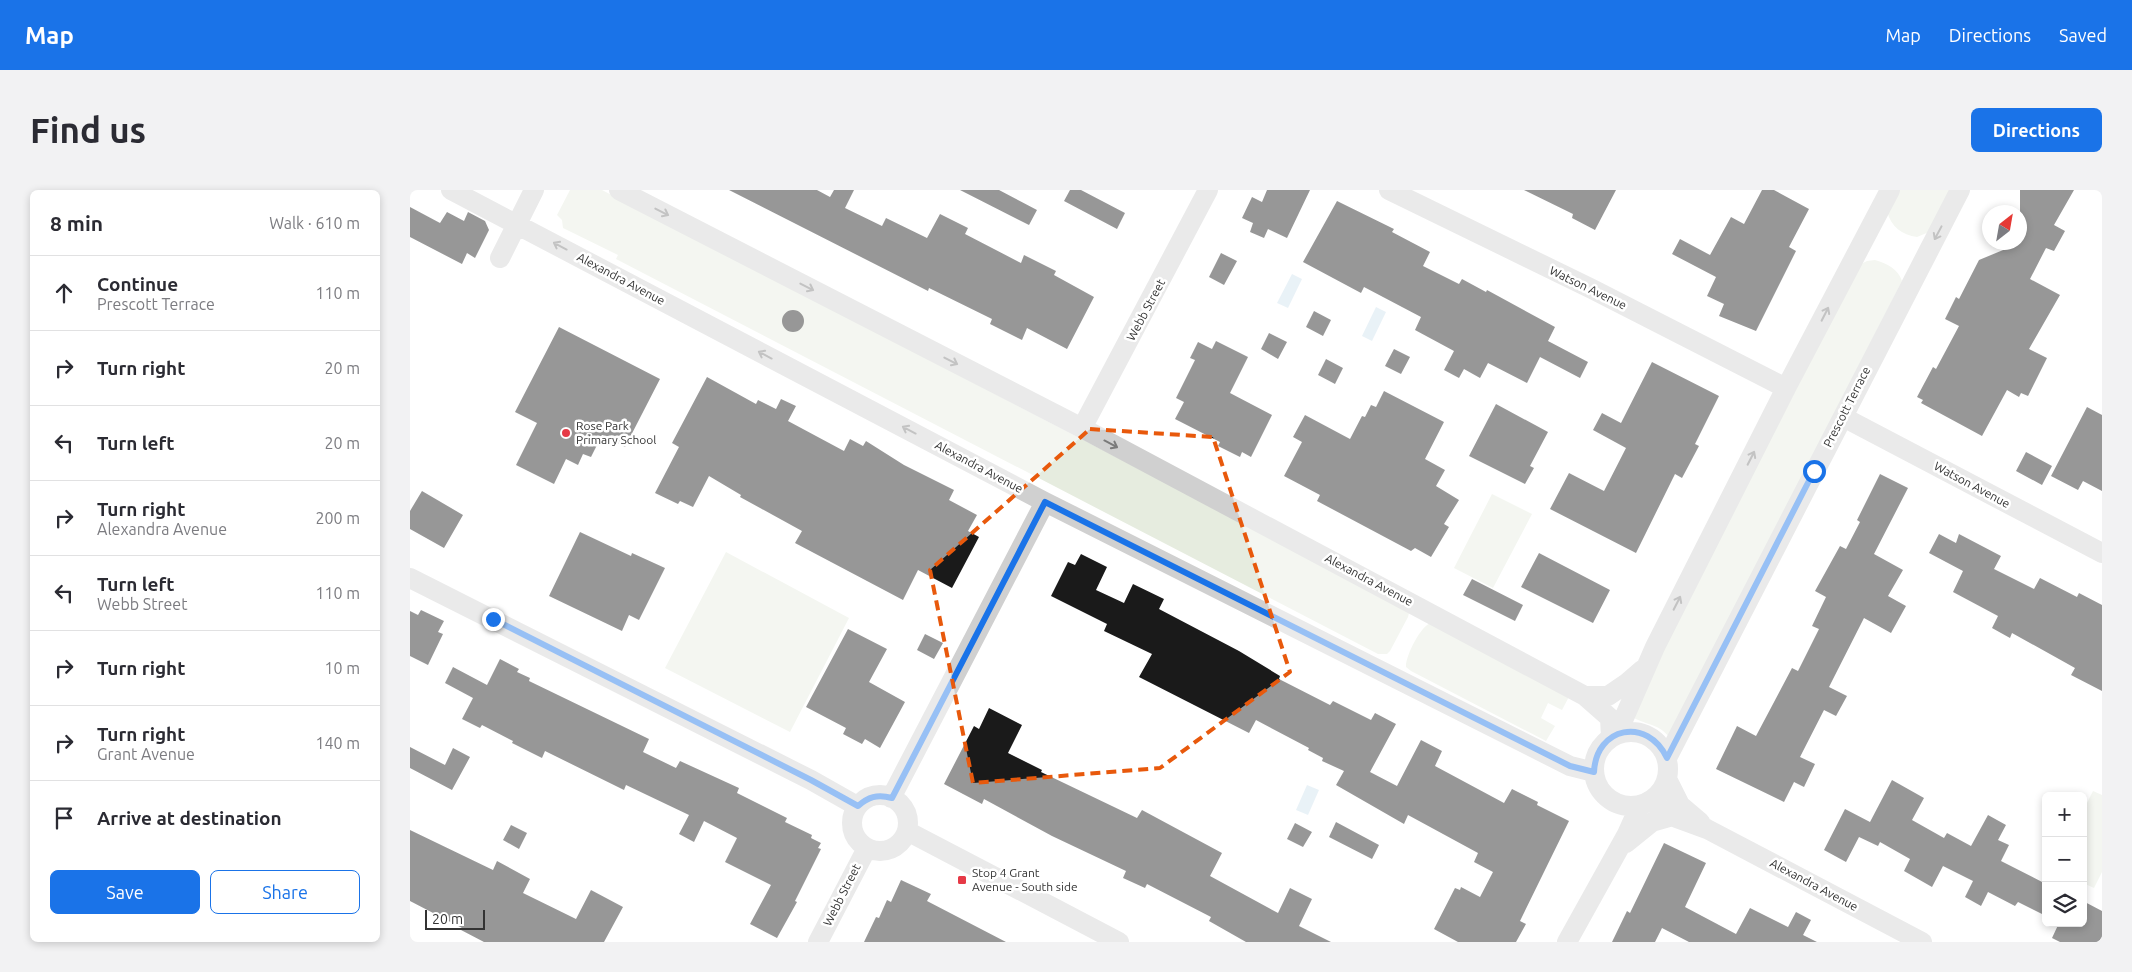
<!DOCTYPE html>
<meta charset="utf-8">
<style>
:root{--surface:#fff;--page:#f2f2f3;--text:#2b2b33;--muted:#7c7c81;--line:#e1e1e2;--accent:#1a73e8}
body{margin:0;font-family:Ubuntu,sans-serif;background:var(--page);color:var(--text)}
.controls{position:absolute;right:15px;bottom:15px;display:grid;overflow:hidden;border-radius:8px;box-shadow:0 2px 8px #0003}
.controls button{width:45px;height:45px;display:grid;place-items:center;padding:0;border:0;border-bottom:1px solid var(--line);background:var(--surface);color:var(--text);font:25px sans-serif}
.compass{position:absolute;left:1572px;top:15px;width:45px;height:45px;border-radius:50%;background:var(--surface);box-shadow:0 2px 8px #0003;rotate:31deg}
.scale{position:absolute;left:15px;bottom:12px;width:60px;box-sizing:border-box;padding-left:5px;border:2px solid #333;border-top:0;font-size:14px;line-height:18px;white-space:nowrap;color:#333;-webkit-text-stroke:4px #fff;paint-order:stroke}
.stop{position:absolute;width:15px;height:15px;margin:-11px;border:4px solid #1a73e8;border-radius:50%;background:#fff}
.stop.end{background:#1a73e8;border-color:#fff;box-shadow:0 1px 5px #0008}
.list{margin:0;padding:0;list-style:none}
h2{display:flex;justify-content:space-between;align-items:center;height:65px;margin:0;padding:0 20px;font-size:21px}
h2 small{font-size:16px;font-weight:400;color:var(--muted)}
.list li{display:grid;grid-template-columns:32px 1fr auto;gap:15px;align-items:center;box-sizing:border-box;height:75px;padding:0 20px;border-top:1px solid var(--line)}
.list b{display:block;font-size:19px;white-space:nowrap}
.list p{margin:0;font-size:16px;white-space:nowrap;color:var(--muted)}
.list em{font-size:16px;font-style:normal;color:var(--muted)}
.actions{display:flex;gap:10px;padding:15px 20px}
.actions a{flex:1;padding:11px 0;border:1px solid var(--accent);border-radius:8px;text-align:center;font-size:18px;color:var(--accent)}
.actions .main{background:var(--accent);color:#fff}
.icon{flex:none;width:28px;height:28px;fill:none;stroke:currentColor;stroke-width:2;stroke-linecap:round;stroke-linejoin:round}
.map{position:relative;flex:none;width:1692px;height:752px;overflow:hidden;border-radius:8px}
header{display:flex;align-items:center;gap:30px;box-sizing:border-box;height:70px;padding:0 25px;background:var(--accent);color:#fff}
header strong{font-size:24px}
nav{display:flex;gap:28px;margin-inline-start:auto;font-size:18px}
.intro{display:flex;align-items:center;justify-content:space-between;box-sizing:border-box;height:120px;padding:0 30px}
h1{margin:0;font-size:35px}
.button{padding:12px 22px;border-radius:8px;background:var(--accent);color:#fff;font-size:18px;font-weight:700}
main{display:flex;gap:30px;padding:0 30px}
aside{flex:1;background:var(--surface);border-radius:8px;box-shadow:0 2px 8px #0003}
.map>svg:first-child{display:block}
.green{fill:#e6ecdf}
.water{fill:#cfe2ee}
.building{fill:#1a1a1a}
.lines{fill:none;stroke-linecap:round;stroke-linejoin:round}
.minor{stroke:#d0d0d0;stroke-width:20}
.oneway{stroke:#7a7a7a}
.route{stroke:#1a73e8;stroke-width:6}
.marked{fill:none;stroke:#e8590c;stroke-width:4;stroke-dasharray:10 6;stroke-linejoin:round}
.poi-dot{fill:#e63946;stroke:#fff;stroke-width:2}
.labels{text-anchor:middle;stroke-width:5;stroke-linejoin:round;paint-order:stroke}
.street-label{font-size:12px;fill:#333;stroke:#fff}
.poi-label{font-size:12px;fill:#333;stroke:#fff;text-anchor:start}
</style>
<header>
<strong>Map</strong>
<nav><a>Map</a><a>Directions</a><a>Saved</a></nav>
</header>
<div class="intro"><h1>Find us</h1><a class="button">Directions</a></div>
<main>
<aside>
<h2>8 min<small>Walk · 610 m</small></h2>
<ul class="list">
<li><svg class="icon" aria-label="ahead" viewBox="0 0 24 24"><path d="M12 20V5M6 11l6-6 6 6"/></svg><div><b>Continue</b><p>Prescott Terrace</p></div><em>110 m</em></li>
<li><svg class="icon" aria-label="right" viewBox="0 0 24 24"><path d="M7 20v-9h11M14 6l5 5-5 5"/></svg><div><b>Turn right</b></div><em>20 m</em></li>
<li><svg class="icon" aria-label="left" viewBox="0 0 24 24"><path d="M17 20v-9H6M10 6l-5 5 5 5"/></svg><div><b>Turn left</b></div><em>20 m</em></li>
<li><svg class="icon" aria-label="right" viewBox="0 0 24 24"><path d="M7 20v-9h11M14 6l5 5-5 5"/></svg><div><b>Turn right</b><p>Alexandra Avenue</p></div><em>200 m</em></li>
<li><svg class="icon" aria-label="left" viewBox="0 0 24 24"><path d="M17 20v-9H6M10 6l-5 5 5 5"/></svg><div><b>Turn left</b><p>Webb Street</p></div><em>110 m</em></li>
<li><svg class="icon" aria-label="right" viewBox="0 0 24 24"><path d="M7 20v-9h11M14 6l5 5-5 5"/></svg><div><b>Turn right</b></div><em>10 m</em></li>
<li><svg class="icon" aria-label="right" viewBox="0 0 24 24"><path d="M7 20v-9h11M14 6l5 5-5 5"/></svg><div><b>Turn right</b><p>Grant Avenue</p></div><em>140 m</em></li>
<li><svg class="icon" aria-label="arrive" viewBox="0 0 24 24"><path d="M6 21V4h12l-3 4 3 4H6"/></svg><div><b>Arrive at destination</b></div></li>
</ul>
<div class="actions"><a class="main">Save</a><a>Share</a></div>
</aside>
<div class="map">
<svg width="1692" height="752" viewBox="0 0 1692 752">
<rect width="100%" height="100%" fill="#fff"/>
<path class="green" d="M160,0H192L993,416L999,423L998,427L980,461L977,464H968L206,69L208,65L153,38L152,30L147,25Z
M1488,0H1541L1519,42L1507,47C1492,45 1481,37 1477,21Z
M1465,70C1478,74 1488,79 1492,91L1259,547C1249,534 1237,535 1224,528V512L1451,74L1457,71Z
M1082,304L1122,324L1083,398L1044,378Z
M316,362L439,428L380,542L255,478Z
M1021,433L1161,503L1152,520L1138,513L1131,528L1145,536L1136,551L1001,481L996,477C995,467 1011,435 1021,433Z
M1683,601L1692,605V682L1684,698L1673,693V621Z"/>
<path class="water" d="M882,84L892,89L878,118L867,113Z
M966,117L976,122L962,151L952,146Z
M897,595L909,600L898,625L886,620Z"/>
<path class="building" d="M319,0H407L420,7L424,0H444L435,18L472,36L476,28L517,48L530,24L558,38L555,44L611,73L614,65L646,81L644,85L684,107L657,159L617,138L612,150L580,134L582,129L519,98L518,101Z
M550,0H589L627,20L619,35Z
M660,0H671L715,23L707,39L654,11Z
M857,0H900L877,48L858,39L854,48L840,42L843,33L832,28L842,7L852,12Z
M1114,0H1206L1185,40L1162,28L1163,24Z
M1352,0H1364L1399,19L1379,57L1386,61L1346,141L1309,126L1314,114L1297,106L1306,87L1262,64L1270,49L1300,65L1321,27L1334,34Z
M1610,0H1664L1644,35L1655,41L1644,61L1636,58L1620,89L1650,105L1619,159L1637,168L1618,206L1611,203L1609,207L1597,200L1572,246L1511,213L1513,210L1507,207L1523,177L1526,179L1549,136L1535,129L1546,107L1549,109L1569,70L1610,53Z
M927,11L984,39L982,42L1020,62L1013,76L1049,94L1052,89L1076,102L1077,100L1145,137L1138,151L1178,172L1170,188L1130,167L1117,193L1078,173L1070,188L1054,179L1049,188L1034,180L1044,161L1005,140L1011,127L954,97L951,103L893,72Z
M0,17L30,33L37,22L54,31L58,22L75,31L79,40L65,68L57,63L52,74L0,47Z
M811,63L827,71L814,95L799,87Z
M372 131a11 11 0 1 1 22 0a11 11 0 1 1-22 0Z
M904,121L921,130L913,146L896,137Z
M149,137L250,189L215,257L192,245L181,267L173,264L168,275L156,269L144,294L106,275L127,233L105,222Z
M859,143L877,152L868,169L851,159Z
M806,151L838,167L820,203L862,225L841,267L832,262L830,267L808,256L810,252L765,229L774,212L766,208L785,170L780,168L788,152L802,159Z
M984,159L1000,167L991,184L975,176Z
M916,169L933,178L925,194L908,185Z
M1242,172L1309,206L1285,254L1289,256L1272,288L1265,284L1226,363L1140,319L1159,283L1194,301L1216,258L1183,240L1192,223L1211,233Z
M297,187L346,214L348,210L366,219L371,209L386,216L378,231L434,261L440,249L453,256L456,251L494,275L544,300L539,310L567,325L558,341L569,347L542,398L508,380L493,410L385,353L392,341L330,307L331,305L299,286L283,317L270,311L268,314L245,303L269,257L262,253Z
M974,201L1034,232L1015,269L1035,280L1026,296L1049,310L1034,334L1039,337L1021,367L1005,358L1001,361L907,311L910,305L874,286L892,252L883,247L895,225L940,249L952,226L955,227L961,215L966,217Z
M1086,214L1138,242L1120,276L1124,278L1115,294L1059,266Z
M1677,217L1692,225V301L1673,291L1668,300L1641,286Z
M1616,262L1642,276L1632,295L1606,281Z
M1470,284L1498,298L1464,364L1493,380L1478,406L1496,416L1481,443L1454,428L1419,497L1437,506L1426,526L1414,520L1390,567L1405,574L1394,597L1384,592L1374,612L1306,579L1327,536L1346,546L1382,478L1388,481L1409,439L1402,436L1416,407L1405,401L1430,356L1436,359L1450,332L1447,330Z
M12,301L53,325L34,358L0,339V321Z
M170,342L221,366L222,363L255,378L229,430L219,425L212,441L139,406Z
M1529,344L1546,353L1549,344L1591,366L1584,379L1624,399L1630,388L1667,407L1669,403L1692,415V501L1661,485L1665,478L1602,443L1600,448L1582,438L1588,426L1543,402L1553,381L1519,363Z
M1129,363L1200,400L1183,433L1111,397Z
M671,364L697,377L686,400L714,413L723,394L754,409L749,419L829,461L870,486L869,489L920,515L923,511L961,530L965,523L986,534L960,582L987,596L1011,550L1032,561L1025,576L1094,613L1102,599L1128,612L1127,615L1159,631L1110,731L1116,734L1106,752H1048L1024,739L1045,698L1050,700L1051,697L1070,707L1083,682L1064,672L1068,663L998,625L994,634L926,595L934,581L912,571L913,568L898,560L899,558L846,530L839,543L729,487L742,464L694,441L697,434L641,406L658,372L665,375Z
M1062,389L1113,415L1105,431L1053,405Z
M11,420L34,431L28,442L33,444L18,475L0,466V421L8,425Z
M438,439L477,459L459,492L495,512L470,558L455,549L452,554L433,544L436,538L396,517Z
M515,444L533,453L524,469L507,460Z
M90,469L109,479L107,482L120,488L119,491L239,549L233,562L266,578L270,571L329,598L327,603L377,628L375,632L402,645L401,648L411,653L408,658L411,659L385,711L387,712L367,748L340,734L361,695L315,672L327,648L294,631L284,652L269,644L279,625L216,595L214,600L135,561L132,568L102,553L103,551L72,535L70,538L52,529L63,508L35,493L43,477L77,495Z
M579,518L612,535L598,563L632,580L631,582L727,628L732,620L812,663L800,686L868,723L880,698L902,709L889,736L921,752H836L799,731L801,727L737,694L735,698L713,688L716,681L642,646L574,609L572,614L534,594L564,536L569,539Z
M0,557L35,575L43,558L60,567L42,600L0,578Z
M1482,590L1514,608L1502,630L1534,648L1537,643L1561,656L1578,625L1596,635L1588,650L1599,655L1591,671L1636,694V726L1608,712L1605,716L1578,702L1571,716L1555,707L1563,691L1533,676L1522,697L1494,681L1500,669L1470,652L1468,656L1449,647L1436,672L1414,660L1435,619L1460,632Z
M926,632L969,655L962,669L919,647Z
M885,633L902,642L893,657L877,649Z
M101,635L117,643L109,659L93,650Z
M0,640L83,680L87,671L120,689L113,703L166,729L181,700L213,717L194,752H74L51,740L52,738L0,711Z
M1254,653L1296,673L1275,717L1326,744L1340,718L1378,737L1386,722L1401,730L1393,745L1407,752H1279L1252,738L1245,752H1202L1217,721L1220,723Z
M491,690L521,704L517,711L596,752H454L466,727L469,728L477,710L481,712Z
M1673,711L1692,721V752H1650L1642,748L1649,733H1673Z"/>
<g class="lines">
<path class="minor" d="M41,0L635,312L1160,576L1184,582
M209,0L672,238L1175,506L1200,528L1201,547
M979,0L1182,99L1376,198
M90,68L124,0
M1433,227L1692,363
M672,238L798,0
M0,388L401,590L447,616
M1175,506H1198L1217,493L1232,480
M1184 579a37 37 0 1 1 74 0a37 37 0 1 1-74 0Z
M1207,544L1245,457L1376,198L1480,0
M1257,568L1550,0
M1257,589L1270,615L1290,632
M442 633a28 28 0 1 1 56 0a28 28 0 1 1-56 0Z
M481,608L635,312
M1242,610L1256,624L1297,639L1512,752
M497,641L709,752
M1216,653L1242,632L1263,626
M408,752L457,658
M1157,752L1217,644L1230,615"/>
</g>
<defs><path id="oneway-shaft" d="M-6 0H5M1.5-3L5.5 0L1.5 3" fill="none" stroke-width="1.6" stroke-linecap="round" stroke-linejoin="round" transform="scale(1.25)"/></defs>
<g class="oneway">
<use href="#oneway-shaft" transform="translate(252 22) rotate(27)"/>
<use href="#oneway-shaft" transform="translate(1528 43) rotate(118)"/>
<use href="#oneway-shaft" transform="translate(150 56) rotate(-152)"/>
<use href="#oneway-shaft" transform="translate(397 97) rotate(27)"/>
<use href="#oneway-shaft" transform="translate(1415 124) rotate(-63)"/>
<use href="#oneway-shaft" transform="translate(355 165) rotate(-152)"/>
<use href="#oneway-shaft" transform="translate(541 171) rotate(27)"/>
<use href="#oneway-shaft" transform="translate(499 240) rotate(-152)"/>
<use href="#oneway-shaft" transform="translate(701 254) rotate(28)"/>
<use href="#oneway-shaft" transform="translate(1341 268) rotate(-63)"/>
<use href="#oneway-shaft" transform="translate(1267 413) rotate(-63)"/>
</g>
<g class="lines">
<path class="route" d="M83,429L401,590L448,616C458,607 467,604 482,608L635,312L1160,576L1184,582C1186,537 1237,526 1257,568L1404,281"/>
</g>
<path d="M0 0H1692V752H0ZM680,239L803,247L880,482L750,578L563,593L520,380Z" fill="#fff" fill-opacity=".55" fill-rule="evenodd"/>
<path class="marked" d="M680,239L803,247L880,482L750,578L563,593L520,380Z"/>
<g class="poi-dot">
<circle cx="156" cy="243" r="5"/>
<rect x="547" y="685" width="10" height="10" rx="2.5"/>
</g>
<g class="labels">
<g class="street-label">
<text transform="translate(211 89) rotate(28)" y="4">Alexandra Avenue</text>
<text transform="translate(1178 98) rotate(26)" y="4">Watson Avenue</text>
<text transform="translate(736 120) rotate(-62)" y="4">Webb Street</text>
<text transform="translate(1437 217) rotate(-63)" y="4">Prescott Terrace</text>
<text transform="translate(569 277) rotate(28)" y="4">Alexandra Avenue</text>
<text transform="translate(1562 295) rotate(28)" y="4">Watson Avenue</text>
<text transform="translate(959 390) rotate(28)" y="4">Alexandra Avenue</text>
<text transform="translate(1404 695) rotate(28)" y="4">Alexandra Avenue</text>
<text transform="translate(432 705) rotate(-63)" y="4">Webb Street</text>
</g>
<g class="poi-label">
<text x="166" y="240">Rose Park<tspan x="166" dy="14">Primary School</tspan></text>
<text x="562" y="687">Stop 4 Grant<tspan x="562" dy="14">Avenue - South side</tspan></text>
</g>
</g>
</svg>
<div class="controls">
<button>+</button>
<button>−</button>
<button><svg class="icon" aria-label="layers" viewBox="0 0 24 24"><path d="M12 4l9 5-9 5-9-5zM3 14l9 5 9-5"/></svg></button>
</div>
<svg class="compass" viewBox="-18 -18 36 36"><path d="M0-13l5 13h-10z" fill="#e53935"/><path d="M0 13l5-13h-10z" fill="#7c7c81"/></svg>
<div class="scale">20 m</div>
<div class="stop" style="left:1404px;top:281px"></div>
<div class="stop end" style="left:83px;top:429px"></div>
</div>
</main>
